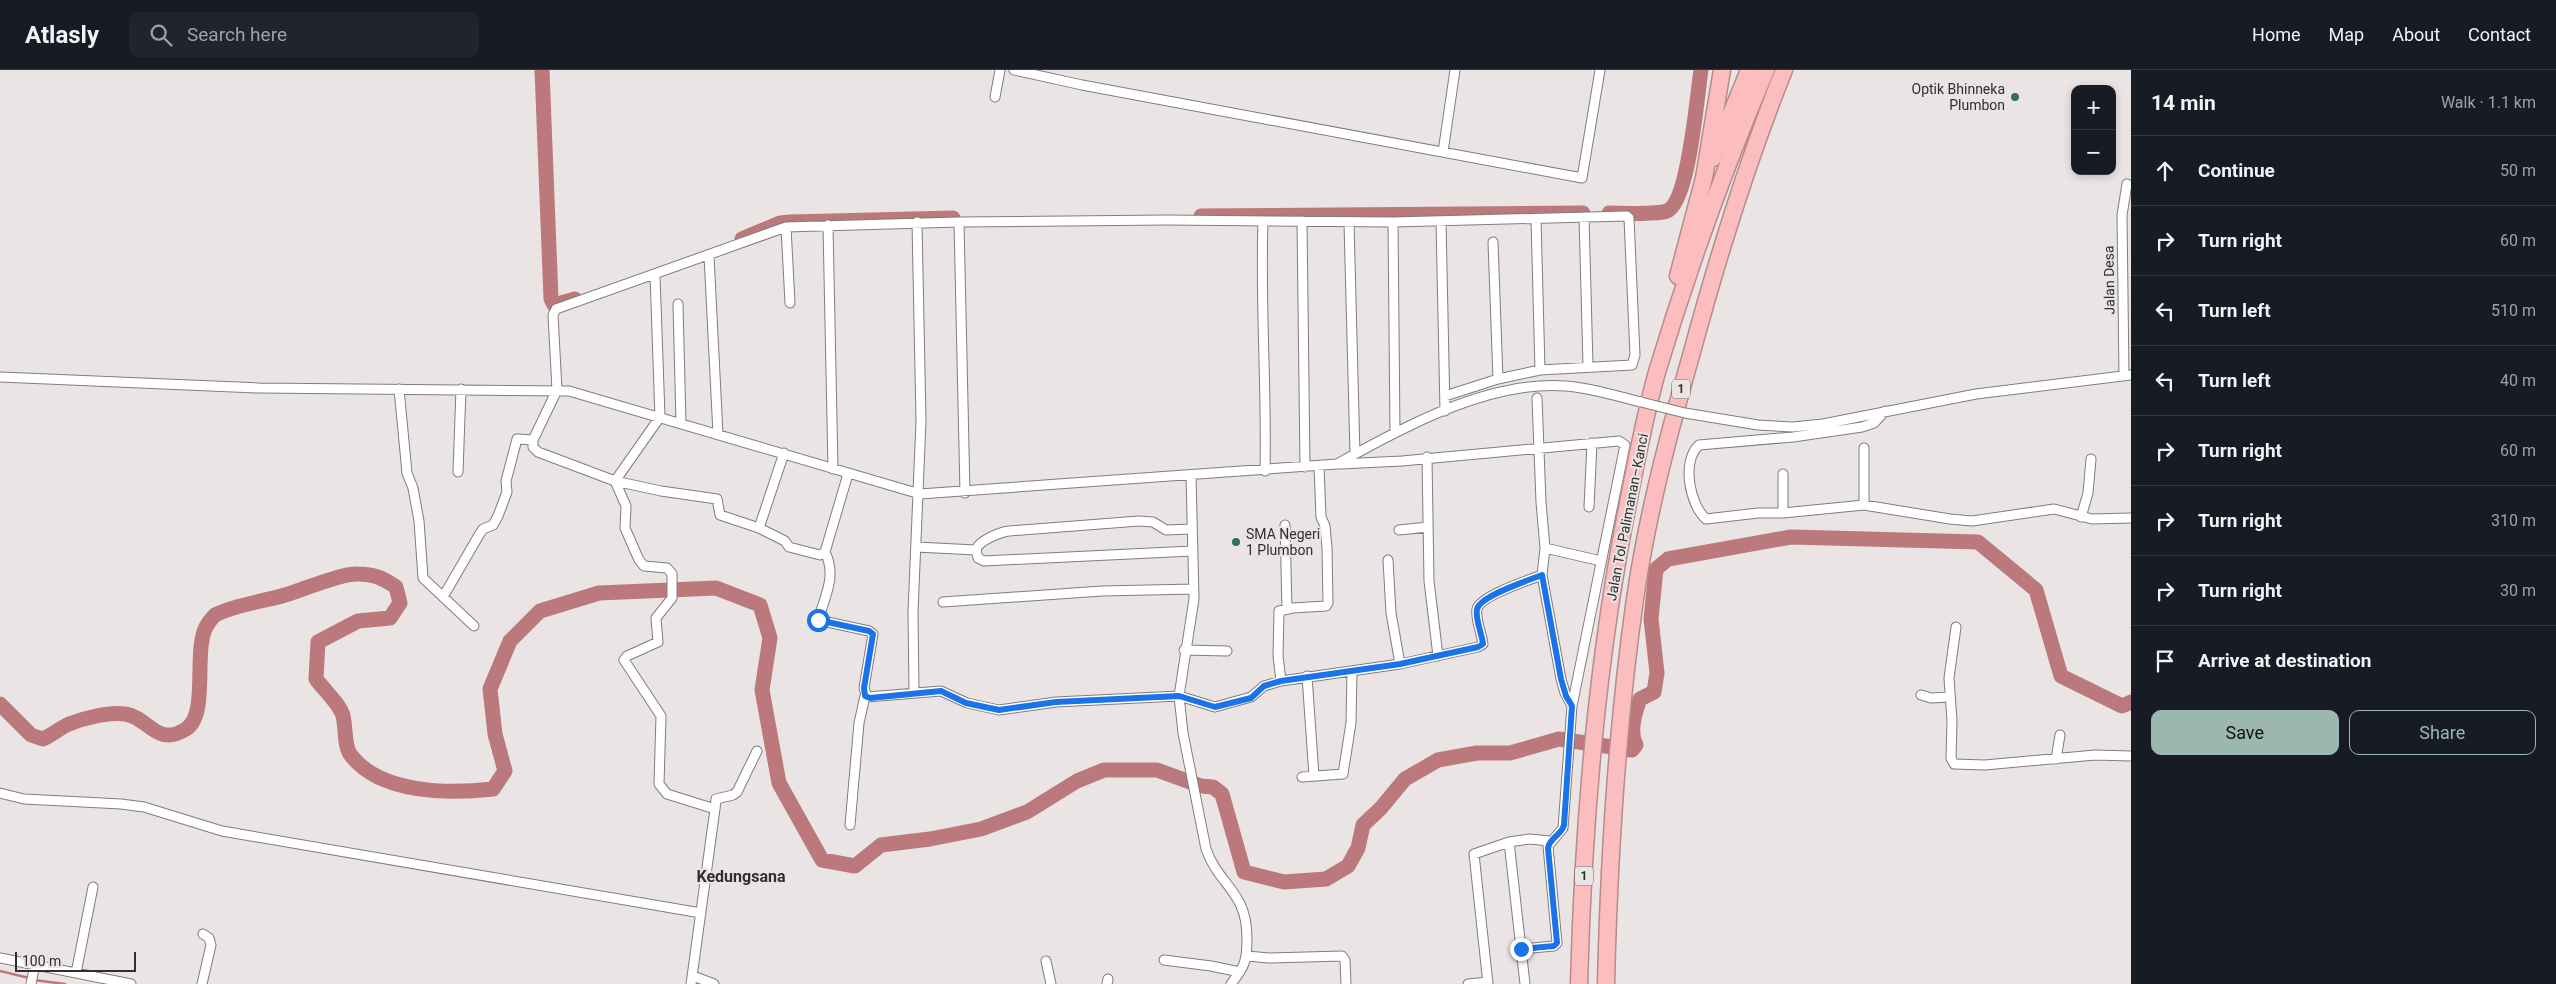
<!DOCTYPE html>
<meta charset="utf-8">
<style>
:root{--surface:#171b24;--page:#20242c;--text:#f1f3f6;--muted:#9ea1a6;--line:#363941;--accent:#9bb7af}
body{margin:0;font-family:Roboto,sans-serif;background:var(--page);color:var(--text)}
.controls{position:absolute;right:15px;top:15px;display:grid;overflow:hidden;border-radius:10px;box-shadow:0 2px 8px #0003}
.controls button{width:45px;height:45px;display:grid;place-items:center;padding:0;border:0;border-bottom:1px solid var(--line);background:var(--surface);color:var(--text);font:25px sans-serif}
.scale{position:absolute;left:15px;bottom:12px;width:121px;box-sizing:border-box;padding-left:5px;border:2px solid #312e2e;border-top:0;font-size:14px;line-height:18px;white-space:nowrap;color:#312e2e;-webkit-text-stroke:4px #ebe4e4;paint-order:stroke}
.stop{position:absolute;width:15px;height:15px;margin:-11px;border:4px solid #1a73e8;border-radius:50%;background:#fff}
.stop.end{background:#1a73e8;border-color:#fff;box-shadow:0 1px 5px #0008}
.list{margin:0;padding:0;list-style:none}
h2{display:flex;justify-content:space-between;align-items:center;height:65px;margin:0;padding:0 20px;font-size:21px}
h2 small{font-size:16px;font-weight:400;color:var(--muted)}
.list li{display:grid;grid-template-columns:32px 1fr auto;gap:15px;align-items:center;box-sizing:border-box;height:70px;padding:0 20px;border-top:1px solid var(--line)}
.list b{display:block;font-size:19px;white-space:nowrap}
.list em{font-size:16px;font-style:normal;color:var(--muted)}
.actions{display:flex;gap:10px;padding:15px 20px}
.actions a{flex:1;padding:11px 0;border:1px solid var(--accent);border-radius:10px;text-align:center;font-size:18px;color:var(--accent)}
.actions .main{background:var(--accent);color:#111}
.icon{flex:none;width:28px;height:28px;fill:none;stroke:currentColor;stroke-width:2;stroke-linecap:round;stroke-linejoin:round}
.map{position:relative;flex:none;width:2131px;height:914px;overflow:hidden}
header{display:flex;align-items:center;gap:30px;box-sizing:border-box;height:70px;padding:0 25px;background:var(--surface);border-bottom:1px solid var(--line)}
header strong{font-size:24px}
nav{display:flex;gap:28px;margin-inline-start:auto;font-size:18px}
.search{width:350px;height:45px;background:var(--page);display:flex;align-items:center;gap:12px;box-sizing:border-box;padding:0 18px;border-radius:10px;color:var(--muted);font-size:19px}
main{display:flex}
aside{flex:1;background:var(--surface)}
.map>svg:first-child{display:block}
.lines{fill:none;stroke-linecap:round;stroke-linejoin:round}
.stream{stroke:#bb797b;stroke-width:2.5}
.river{stroke:#bb797b;stroke-width:15}
.street-casing{stroke:#827c7c;stroke-width:11}
.highway-casing{stroke:#b58b8c;stroke-width:19}
.street{stroke:#fff;stroke-width:9}
.highway{stroke:#fcbdbe;stroke-width:16}
.street-bridge-casing{stroke:#827c7c;stroke-width:11;stroke-linecap:butt}
.street-bridge{stroke:#fff;stroke-width:9}
.route{stroke:#1a73e8;stroke-width:6}
.poi-dot{fill:#326e59;stroke:#ebe4e4;stroke-width:2}
.labels{text-anchor:middle;stroke-width:4;stroke-linejoin:round;paint-order:stroke}
.shield{fill:#ebe4e4;stroke:#696565;stroke-width:1}
.shield-label{font-size:12px;font-weight:bold;fill:#312e2e}
.poi-label{font-size:14px;fill:#312e2e;stroke:#ebe4e4;text-anchor:end}
.street-label{font-size:14px;fill:#312e2e;stroke:#ebe4e4}
.quarter-label{font-size:16px;font-weight:bold;fill:#312e2e;stroke:#ebe4e4}
</style>
<header>
<strong>Atlasly</strong>
<div class="search"><svg class="icon" aria-label="search" viewBox="0 0 24 24"><circle cx="10" cy="10" r="6"/><path d="M15 15l6 6"/></svg>Search here</div>
<nav><a>Home</a><a>Map</a><a>About</a><a>Contact</a></nav>
</header>
<main>
<div class="map">
<svg width="2131" height="914" viewBox="0 0 2131 914">
<rect width="100%" height="100%" fill="#ebe4e4"/>
<g class="lines">
<path class="stream" d="M0,901L29,908
M34,910L65,914"/>
<path class="river" d="M542,0L551,229L554,235L575,229
M1609,143C1623,143 1654,145 1667,141C1689,132 1697,25 1701,0
M1201,146L1583,143
M742,169L780,153L790,152L953,148
M0,634L31,665L43,669C52,665 60,658 69,654C84,648 108,642 125,644C149,647 156,678 186,659C209,645 193,582 206,557C208,553 212,548 215,545C237,534 262,532 285,525C303,520 341,503 358,504C374,504 383,508 396,517L400,533L390,548L358,551L318,572L316,609C324,620 340,634 343,646C346,657 344,675 350,684C379,724 449,724 493,719L505,701L495,664L490,619L510,571L540,541L599,523L716,518L760,535L770,568L762,620L779,713L822,790L855,796L881,775L930,769L981,759L1027,742L1077,711L1104,700H1157L1201,716L1213,717L1222,724L1244,802L1284,812L1326,809L1348,796L1358,778L1363,755L1381,738L1405,709L1438,690L1477,683H1510L1559,669L1632,680L1636,675C1629,662 1635,642 1640,629L1654,622L1657,603L1651,549L1656,499L1668,489L1791,467L1978,472L2036,520L2061,606L2122,636L2131,632"/>
<defs>
<path id="street" d="M1014,0L1082,15L1582,108L1600,0
M995,27L1000,0
M1443,82L1455,0
M1584,147L1588,295
M1536,149L1540,300
M1302,151L1305,397
M1441,151L1445,341
M959,152L1167,150L1393,152L1627,146L1629,148L1635,285L1632,295L1540,300L1498,309L1445,326
M1263,152C1260,235 1267,318 1265,401
M1349,152L1355,384
M1393,152L1395,363
M828,155L833,399
M786,157L790,233
M1493,172L1498,309
M709,186L718,364
M655,205L660,347L615,411L538,382L533,377V370L557,320L553,245L556,239L786,157L959,152L965,423
M678,234L681,353
M2124,306L2122,145L2127,114
M0,307L259,318L569,321L920,424L1337,394C1403,357 1489,310 1566,316C1592,318 1616,326 1641,332
M399,319L407,403L413,418L419,451L423,508L474,556
M1537,328L1541,432L1545,478L1542,505L1561,609L1565,623L1572,636
M1685,343L1758,355L1793,357L1823,354L1976,324L2131,305
M1427,387L1429,511L1438,586
M1340,394L1402,391L1619,371L1625,375L1572,636L1563,758L1548,776L1557,873L1554,876L1521,879
M458,402L461,319
M848,404L825,482C837,506 825,526 818,550L869,561L873,564L864,618L867,627L941,621L967,633L999,640L1056,632L1179,626L1183,663L1206,779C1219,816 1247,821 1247,868C1247,891 1245,896 1231,914
M1783,404V443L1864,435L1950,449L1972,451L2054,439L2092,449L2131,448
M1191,405L1194,529L1179,626L1215,637L1251,627L1264,616L1281,611L1400,594L1478,577L1483,574C1482,564 1475,549 1477,539C1480,526 1529,510 1542,505
M1864,435V378
M1589,437L1592,373
M1783,443H1758L1706,449C1690,435 1681,392 1699,375L1793,367L1862,357L1874,353L1885,341
M2081,447L2088,423L2091,389
M1285,455L1287,539
M759,458L784,383
M1192,459L1166,460L1153,452L1139,451L1009,461C1000,462 978,471 976,480L978,488L984,491L1192,481
M1399,460L1428,457
M916,477L976,480
M1545,478L1601,491
M1388,490L1391,543L1400,594
M443,527L479,465L483,459L493,455L498,446L507,422L506,411L517,369L533,370
M943,532L1102,521L1194,519
M1956,557L1949,608L1952,651L1951,688L1954,694L1985,695L2095,685L2131,686
M1184,580L1227,581
M1307,606L1314,706
M1281,611L1278,586L1279,541L1293,538L1326,536L1328,533L1327,478L1325,456L1321,447L1319,396
M914,622L913,542L921,351L917,152
M1921,625L1931,628L1950,627
M2056,689L2060,665
M1302,707L1343,704L1351,653L1352,602
M0,723L24,729L121,734L144,737L222,761L701,843
M715,739L716,729L733,725L737,722L757,681
M850,755L859,653L865,626
M1247,886L1269,888L1342,886L1345,890L1346,914
M0,888L131,914
M1164,890L1211,896L1240,902
M1046,891L1051,914
M76,903L93,817
M693,906L714,914
M31,914L35,894
M202,914L211,875L209,868L203,864
M691,914L715,739L667,724L659,714L661,646L624,590L627,586L658,572L656,548L672,528V504L667,498L644,496L639,490L625,458L626,436L615,411L661,421L717,429L720,445L759,458L785,471L789,477L820,485L825,482
M1107,914L1108,909
M1468,914L1488,912
M1488,914L1474,784L1509,772
M1525,914L1509,772L1529,769L1550,771"/>
<path id="highway" d="M1713,88L1749,0
M1678,206L1704,108L1722,0
M1579,914C1583,759 1595,607 1624,454C1634,403 1643,352 1657,302C1688,199 1724,99 1766,0
M1606,914C1609,786 1617,656 1635,529C1647,445 1669,363 1692,282C1718,186 1747,92 1784,0"/>
</defs>
<use href="#street" class="street-casing"/>
<use href="#highway" class="highway-casing"/>
<use href="#street" class="street"/>
<use href="#highway" class="highway"/>
<defs>
<path id="street-bridge" d="M1641,332L1685,343"/>
</defs>
<use href="#street-bridge" class="street-bridge-casing"/>
<use href="#street-bridge" class="street-bridge"/>
</g>
<g class="lines">
<path class="route" d="M818,550L869,561L873,564L864,618L865,626L870,628L941,621L966,633L999,640L1056,632L1179,626L1215,637L1251,628L1264,616L1281,611L1400,594L1478,577L1483,574C1482,564 1475,549 1477,539C1480,526 1529,510 1542,505L1561,609L1566,626L1572,636L1564,755C1561,766 1550,767 1548,778L1557,873L1554,876L1521,879"/>
</g>
<g class="poi-dot">
<circle cx="2015" cy="27" r="5"/>
<circle cx="1236" cy="472" r="5"/>
</g>
<g class="labels">
<g class="shield">
<rect x="1672" y="309.5" width="18" height="19" rx="4"/>
<rect x="1575" y="796.5" width="18" height="19" rx="4"/>
</g>
<g class="shield-label">
<text x="1681" y="323">1</text>
<text x="1584" y="810">1</text>
</g>
<g class="poi-label">
<text x="2005" y="24">Optik Bhinneka<tspan x="2005" dy="16">Plumbon</tspan></text>
<text x="1246" y="469" text-anchor="start">SMA Negeri<tspan x="1246" dy="16">1 Plumbon</tspan></text>
</g>
<g class="street-label">
<text transform="translate(2109 210) rotate(-91)" y="5">Jalan Desa</text>
<text transform="translate(1627 447) rotate(-79)" y="5">Jalan Tol Palimanan–Kanci</text>
</g>
<g class="quarter-label">
<text x="741" y="812">Kedungsana</text>
</g>
</g>
</svg>
<div class="controls">
<button>+</button>
<button>−</button>
</div>
<div class="scale">100 m</div>
<div class="stop" style="left:818px;top:550px"></div>
<div class="stop end" style="left:1521px;top:879px"></div>
</div>
<aside>
<h2>14 min<small>Walk · 1.1 km</small></h2>
<ul class="list">
<li><svg class="icon" aria-label="ahead" viewBox="0 0 24 24"><path d="M12 20V5M6 11l6-6 6 6"/></svg><div><b>Continue</b></div><em>50 m</em></li>
<li><svg class="icon" aria-label="right" viewBox="0 0 24 24"><path d="M7 20v-9h11M14 6l5 5-5 5"/></svg><div><b>Turn right</b></div><em>60 m</em></li>
<li><svg class="icon" aria-label="left" viewBox="0 0 24 24"><path d="M17 20v-9H6M10 6l-5 5 5 5"/></svg><div><b>Turn left</b></div><em>510 m</em></li>
<li><svg class="icon" aria-label="left" viewBox="0 0 24 24"><path d="M17 20v-9H6M10 6l-5 5 5 5"/></svg><div><b>Turn left</b></div><em>40 m</em></li>
<li><svg class="icon" aria-label="right" viewBox="0 0 24 24"><path d="M7 20v-9h11M14 6l5 5-5 5"/></svg><div><b>Turn right</b></div><em>60 m</em></li>
<li><svg class="icon" aria-label="right" viewBox="0 0 24 24"><path d="M7 20v-9h11M14 6l5 5-5 5"/></svg><div><b>Turn right</b></div><em>310 m</em></li>
<li><svg class="icon" aria-label="right" viewBox="0 0 24 24"><path d="M7 20v-9h11M14 6l5 5-5 5"/></svg><div><b>Turn right</b></div><em>30 m</em></li>
<li><svg class="icon" aria-label="arrive" viewBox="0 0 24 24"><path d="M6 21V4h12l-3 4 3 4H6"/></svg><div><b>Arrive at destination</b></div></li>
</ul>
<div class="actions"><a class="main">Save</a><a>Share</a></div>
</aside>
</main>
